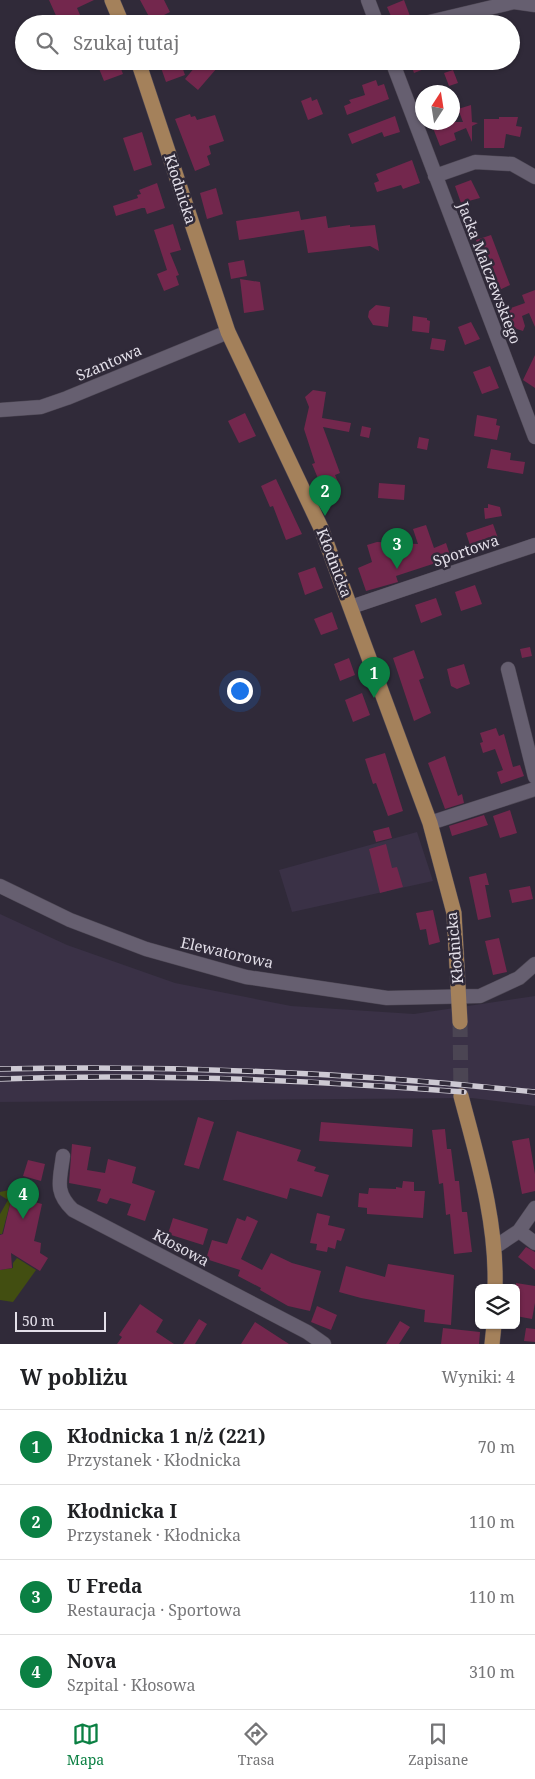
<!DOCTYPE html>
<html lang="pl">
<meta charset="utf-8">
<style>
:root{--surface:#fff;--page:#f2f2f2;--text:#202124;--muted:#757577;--line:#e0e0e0;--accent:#0b8043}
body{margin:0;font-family:"Noto Serif",serif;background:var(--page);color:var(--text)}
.controls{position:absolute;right:15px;bottom:15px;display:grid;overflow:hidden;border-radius:8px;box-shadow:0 1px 4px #0004}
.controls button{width:45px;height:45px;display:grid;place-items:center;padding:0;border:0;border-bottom:1px solid var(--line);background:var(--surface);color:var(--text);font:25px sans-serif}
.compass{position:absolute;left:415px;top:85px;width:45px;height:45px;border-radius:50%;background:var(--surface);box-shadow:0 1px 4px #0004;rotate:12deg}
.scale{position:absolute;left:15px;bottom:12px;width:91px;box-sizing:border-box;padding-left:5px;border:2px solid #e3dfe9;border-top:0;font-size:14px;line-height:18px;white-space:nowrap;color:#e3dfe9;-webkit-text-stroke:4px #302a39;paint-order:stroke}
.you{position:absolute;left:239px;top:690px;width:18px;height:18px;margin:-12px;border:4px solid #fff;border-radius:50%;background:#1a73e8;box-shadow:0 0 0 8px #1a73e833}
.badge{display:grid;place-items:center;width:32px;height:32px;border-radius:50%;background:var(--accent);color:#fff;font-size:16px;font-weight:700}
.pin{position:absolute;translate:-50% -41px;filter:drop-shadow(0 1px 2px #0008)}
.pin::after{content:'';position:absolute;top:26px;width:18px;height:15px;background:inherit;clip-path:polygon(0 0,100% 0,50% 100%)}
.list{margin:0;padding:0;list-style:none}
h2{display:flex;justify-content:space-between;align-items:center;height:65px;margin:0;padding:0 20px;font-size:21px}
h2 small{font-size:16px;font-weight:400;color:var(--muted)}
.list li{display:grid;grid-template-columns:32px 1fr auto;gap:15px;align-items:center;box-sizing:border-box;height:75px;padding:0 20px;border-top:1px solid var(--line)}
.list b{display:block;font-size:19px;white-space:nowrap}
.list p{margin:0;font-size:16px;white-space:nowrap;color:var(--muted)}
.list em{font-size:16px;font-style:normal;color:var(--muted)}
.icon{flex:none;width:28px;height:28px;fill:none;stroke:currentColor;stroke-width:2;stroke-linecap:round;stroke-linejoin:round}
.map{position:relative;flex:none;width:535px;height:1344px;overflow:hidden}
.search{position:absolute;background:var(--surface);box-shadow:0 1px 4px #0004;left:15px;right:15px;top:15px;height:55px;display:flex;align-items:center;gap:12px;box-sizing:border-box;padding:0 18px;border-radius:28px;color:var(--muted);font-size:19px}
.sheet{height:365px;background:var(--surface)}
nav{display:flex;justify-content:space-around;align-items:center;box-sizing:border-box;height:70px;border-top:1px solid var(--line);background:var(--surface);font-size:14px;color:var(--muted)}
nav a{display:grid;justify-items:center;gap:2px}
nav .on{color:var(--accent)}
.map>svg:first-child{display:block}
.built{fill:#3a3146}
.green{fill:#424e11}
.building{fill:#73274d}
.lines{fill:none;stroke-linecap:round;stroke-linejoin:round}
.major-tunnel{stroke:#4b4553;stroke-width:15;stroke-dasharray:15 8;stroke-linecap:butt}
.minor-casing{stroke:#4d4754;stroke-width:15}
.major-casing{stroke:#4d4754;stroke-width:16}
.minor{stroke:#665f70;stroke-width:14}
.major{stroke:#a4815b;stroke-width:15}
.rail-casing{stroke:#cdc9d3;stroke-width:5.5}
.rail{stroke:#302a39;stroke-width:4;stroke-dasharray:11;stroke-linecap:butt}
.labels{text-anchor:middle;stroke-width:5;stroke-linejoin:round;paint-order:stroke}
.street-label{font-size:15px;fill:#e3dfe9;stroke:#302a39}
</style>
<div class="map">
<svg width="535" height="1344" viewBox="0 0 535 1344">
<rect width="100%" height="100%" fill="#302a39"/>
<path class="built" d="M417,832L433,881L292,912L279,870Z
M0,914L67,945L175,983L291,1006L414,1014L535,996V1106L472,1098L0,1102Z"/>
<path class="green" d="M9,1190L26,1197L27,1200L12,1196L2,1234H0V1214L8,1200L0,1195V1192Z
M17,1258L36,1270L13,1302L0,1300V1270L13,1268V1263Z"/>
<path class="building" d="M49,0H94L77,8L84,24H66L64,18L58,20Z
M140,0H164L170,12L164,15L169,24H153Z
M404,0L410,16L394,23L387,7Z
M96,61H118L123,74L104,81Z
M169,61H180L185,75L166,82L160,65Z
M200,61H210L217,68L198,90L185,79Z
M410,61H442V62L414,73Z
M453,70L458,83L449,86L444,73Z
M376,80L378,86L384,84L389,99L347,115L344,106L351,103L349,100L365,95L362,85Z
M311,97L312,101L317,99L323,114L308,120L301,101Z
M471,105L472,122L478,123L472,126V142L466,128L454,133L456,140L440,146L433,128L448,122H463L458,109Z
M190,114L191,117L195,116L197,120L215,115L224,141L209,146L211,154L207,156L210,165L195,171L175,119Z
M395,116L400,132L384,137L382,132L352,144L348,134Z
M499,117H518L516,126L522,127L520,137L506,134L504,148H484V119H499Z
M142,132L152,165L134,171L123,138Z
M412,160L420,183L403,189L401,185L377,192L374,183L379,181L376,174Z
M471,180L480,198L461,203L455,186Z
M157,183L165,208L147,214L145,208H142L116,216L113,206L138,198L137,195L141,194L139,190Z
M216,188L223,214L207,219L200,193Z
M299,211L301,220L326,216L328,228L350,225V227L375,225L379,251L370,246L308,253L304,230L239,240L236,221Z
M173,224L181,250L170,253L179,275L176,276L179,285L164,291L157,274L167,270L154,230Z
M491,235L510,285L495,292L489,277L495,274L489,257L483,259L476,240Z
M244,260L247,276L231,279L228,263Z
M240,279L260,282L264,310L244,313Z
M535,290V327L529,313L522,316L525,326L523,331L514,328L510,330L502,311L525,303L522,295Z
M376,305L390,307L388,327L373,325L368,317L369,311Z
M413,316L427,318V320L430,321L429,333L412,331Z
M471,322L480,339L465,345L458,327Z
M432,338L446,340L444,351L430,349Z
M535,355V388L523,380Z
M490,366L499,388L482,394L473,372Z
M313,390L326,392L322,418L351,423L349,432L323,427L340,473L335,475L338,482L322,488L312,464L315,463L304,429L309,407L305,397Z
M245,413L256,436L239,443L228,421Z
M477,415L497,419L496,425L500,426L497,440L474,436Z
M362,426L371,428L369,438L360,436Z
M419,437L429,439L427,450L417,448Z
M491,449L511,453L510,460L525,462L523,474L487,468Z
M276,479L302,534L286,540L273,506L270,507L261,486Z
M379,483L405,485L404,500L378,498Z
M488,504L500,507L502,516L485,519L484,508H488Z
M493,524L499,541L472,551L466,533Z
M426,525L434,548L446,543L451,558L396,576L398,582L366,591L358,568L372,562L367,545L377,542L418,544L413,529Z
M315,567L323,588L305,595L298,573Z
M475,585L482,604L461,611L455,592Z
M436,598L442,615L421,623L415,605Z
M332,612L338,629L321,635L314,619Z
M530,647L532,656L522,658L520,649Z
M414,650L424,678L419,680L431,713L414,721L393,658Z
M349,658L355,675L340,681L334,664Z
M464,664L470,684L457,689L451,686L447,669Z
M362,693L370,715L353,722L345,700Z
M496,728L499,736L504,734L513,767L520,765L524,776L501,784L497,772L503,770L495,749L483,753L480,743L483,742L480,733Z
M385,753L403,811L388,816L376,783L373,784L365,759Z
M445,756L458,796L462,794L464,803L445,809L428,763Z
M510,810L517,833L500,838L493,816Z
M484,815L488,825L452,836L449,826Z
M389,827L392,838L376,842L373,831Z
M386,844L392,868L397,867L403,887L380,893L369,849Z
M486,873L489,885H485L491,917L478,920L469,877Z
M530,886L533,899L512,903L509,890Z
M433,910L440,942L429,945L426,929L420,930L416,913Z
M499,938L507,972L493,975L485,941Z
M198,1117L214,1122L199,1169L184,1165Z
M321,1122L413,1129L412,1147L319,1141Z
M445,1129L447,1149H451L455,1181H459L462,1212H467L472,1252L454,1254L450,1214L446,1215L443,1183L439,1184L432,1130Z
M237,1131L301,1150L297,1161L316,1167L314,1171L329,1175L322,1197L290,1188L287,1199L223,1180Z
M529,1138L535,1174V1191L522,1194L512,1141Z
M72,1144L91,1147L87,1170L105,1173L108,1159L136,1167L132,1183L155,1191L145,1221L127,1215L131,1204L110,1198L107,1204L97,1201L101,1189L69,1183Z
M28,1160L45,1164L41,1181L23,1176Z
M403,1181L414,1182V1191H425L423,1218L367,1214V1208L358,1207L359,1193L368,1194L369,1188L396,1189V1187L402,1188Z
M12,1196L42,1204L34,1241L41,1243L40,1253L48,1258L40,1271L11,1253L12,1268L0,1270V1235L3,1234Z
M317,1213L330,1216L328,1225L345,1229L341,1241L337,1240L335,1249L328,1247L327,1252L316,1250L317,1244L310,1243Z
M247,1216L258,1221L241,1259L262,1270L271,1253L292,1263L321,1271L310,1311L288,1306L260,1290L261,1288L238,1276L240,1270L206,1259L212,1240L227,1244L237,1218L245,1221Z
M173,1218L208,1229L203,1245L168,1234Z
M526,1247L535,1252V1270L518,1257Z
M388,1264L454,1275L451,1325L424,1322L425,1310L361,1298L339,1292L346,1266L385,1277Z
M516,1283L535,1286V1303L532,1319L516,1316Z
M140,1304L163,1320L156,1332L174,1344H117L122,1337L119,1335Z
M317,1306L337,1315L331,1330L311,1322Z
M199,1319L207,1324L195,1344H183Z
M400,1321L410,1327L399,1344H386Z
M255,1322L289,1344H241Z
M443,1328L480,1332L479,1344H441Z
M526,1328L535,1329V1342L524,1341Z"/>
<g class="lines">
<path class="major-tunnel" d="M460,1022L461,1096"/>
<defs>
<path id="minor" d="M368,0L377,24
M421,24L514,2L535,5
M392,61L535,437
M435,176L475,162L512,164L535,177
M0,410L41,407L67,398L228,332
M351,607L535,545
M508,669L535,777
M430,823L535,789
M0,886L70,920L146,949L246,977L387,998L480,996L519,978L535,964
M63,1156C60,1180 54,1192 73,1210L307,1332L324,1344
M519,1231L535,1243
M495,1247L519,1231L535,1208"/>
<path id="major" d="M112,0L122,24
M138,61L228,332L321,528L430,823L454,913L460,1022
M461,1096C478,1160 497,1222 495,1288
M492,1344L494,1325"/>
</defs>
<use href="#minor" class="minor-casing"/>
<use href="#major" class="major-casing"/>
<use href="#minor" class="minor"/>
<use href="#major" class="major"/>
<defs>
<path id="rail" d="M0,1069C179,1065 357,1073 535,1092
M0,1079C155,1073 310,1080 464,1092"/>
</defs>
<use href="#rail" class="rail-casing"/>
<use href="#rail" class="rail"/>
</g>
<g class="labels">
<g class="street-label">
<text transform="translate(180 189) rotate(72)" y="5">Kłodnicka</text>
<text transform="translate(489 273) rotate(69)" y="5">Jacka Malczewskiego</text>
<text transform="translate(109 363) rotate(-23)" y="5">Szantowa</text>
<text transform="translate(466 551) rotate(-19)" y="5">Sportowa</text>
<text transform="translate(334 563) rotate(69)" y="5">Kłodnicka</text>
<text transform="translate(455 948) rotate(-95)" y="5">Kłodnicka</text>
<text transform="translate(227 953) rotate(13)" y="5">Elewatorowa</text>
<text transform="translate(181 1248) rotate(28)" y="5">Kłosowa</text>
</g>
</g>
</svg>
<div class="controls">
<button><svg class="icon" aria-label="layers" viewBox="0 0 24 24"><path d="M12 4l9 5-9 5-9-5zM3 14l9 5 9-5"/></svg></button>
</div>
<svg class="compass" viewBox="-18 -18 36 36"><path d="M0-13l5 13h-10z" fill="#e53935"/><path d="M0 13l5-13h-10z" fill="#757577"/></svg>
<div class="scale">50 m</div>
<div class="you"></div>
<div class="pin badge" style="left:374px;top:698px">1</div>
<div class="pin badge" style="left:325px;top:516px">2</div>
<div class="pin badge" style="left:397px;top:569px">3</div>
<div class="pin badge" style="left:23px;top:1219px">4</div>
<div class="search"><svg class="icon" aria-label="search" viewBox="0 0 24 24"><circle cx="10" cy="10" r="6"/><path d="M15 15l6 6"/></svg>Szukaj tutaj</div>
</div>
<section class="sheet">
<h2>W pobliżu<small>Wyniki: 4</small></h2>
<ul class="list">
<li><span class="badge">1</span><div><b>Kłodnicka 1 n/ż (221)</b><p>Przystanek · Kłodnicka</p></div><em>70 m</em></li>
<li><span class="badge">2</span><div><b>Kłodnicka I</b><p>Przystanek · Kłodnicka</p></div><em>110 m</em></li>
<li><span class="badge">3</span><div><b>U Freda</b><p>Restauracja · Sportowa</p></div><em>110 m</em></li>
<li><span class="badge">4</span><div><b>Nova</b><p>Szpital · Kłosowa</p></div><em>310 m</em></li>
</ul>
</section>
<nav>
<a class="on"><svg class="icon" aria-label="map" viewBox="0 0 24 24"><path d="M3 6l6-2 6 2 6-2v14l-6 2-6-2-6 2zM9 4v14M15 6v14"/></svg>Mapa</a>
<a><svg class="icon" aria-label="directions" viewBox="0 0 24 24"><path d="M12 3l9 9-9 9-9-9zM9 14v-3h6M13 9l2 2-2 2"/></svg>Trasa</a>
<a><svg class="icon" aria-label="saved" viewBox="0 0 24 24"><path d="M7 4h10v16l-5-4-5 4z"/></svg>Zapisane</a>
</nav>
